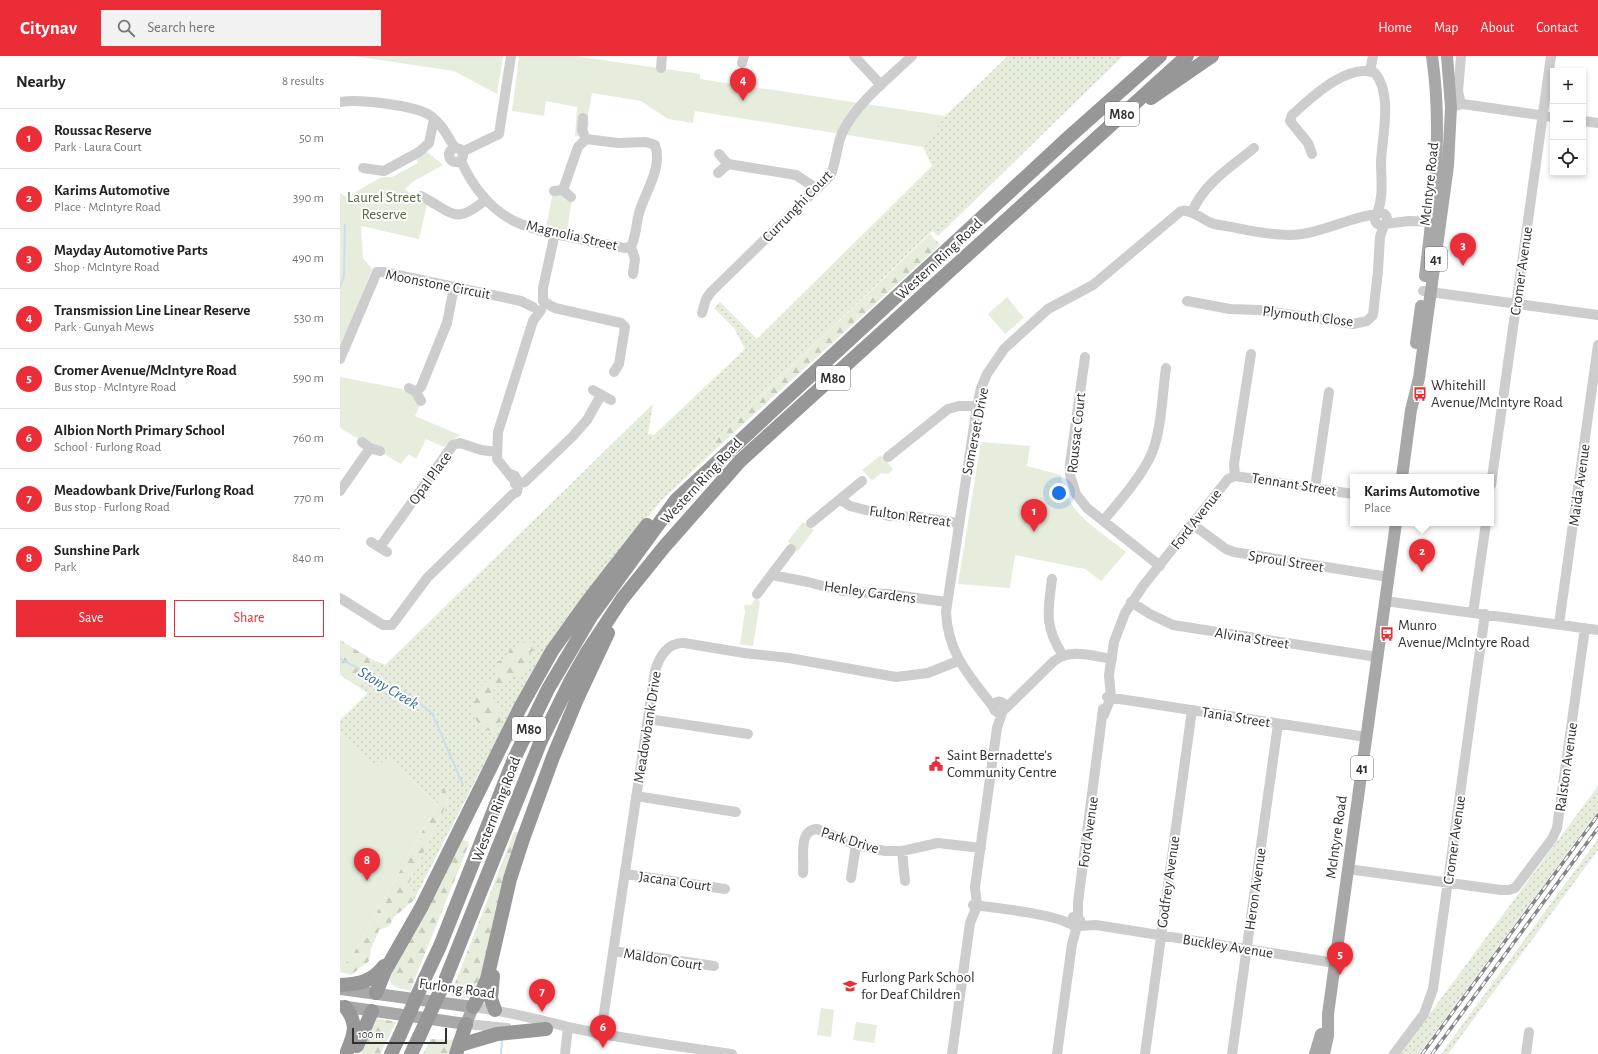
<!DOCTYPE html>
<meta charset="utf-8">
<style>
:root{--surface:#fff;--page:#f2f2f2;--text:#222;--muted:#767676;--line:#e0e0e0;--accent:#eb2d38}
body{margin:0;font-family:"Alegreya Sans",sans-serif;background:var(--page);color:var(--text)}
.controls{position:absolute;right:12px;top:12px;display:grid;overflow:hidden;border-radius:0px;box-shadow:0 2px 6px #0003}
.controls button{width:36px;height:36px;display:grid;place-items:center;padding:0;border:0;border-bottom:1px solid var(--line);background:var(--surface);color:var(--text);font:20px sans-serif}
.scale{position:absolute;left:12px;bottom:10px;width:95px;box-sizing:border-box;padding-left:4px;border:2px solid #303030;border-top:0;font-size:11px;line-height:14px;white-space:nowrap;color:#303030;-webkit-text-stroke:3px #fff;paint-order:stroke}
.you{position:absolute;left:719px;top:437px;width:14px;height:14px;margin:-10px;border:3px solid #fff;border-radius:50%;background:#1a73e8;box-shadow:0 0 0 6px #1a73e833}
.badge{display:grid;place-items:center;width:26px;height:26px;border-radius:50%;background:var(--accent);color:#fff;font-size:13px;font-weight:700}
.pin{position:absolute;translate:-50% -33px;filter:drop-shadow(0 1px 2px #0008)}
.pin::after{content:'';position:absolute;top:21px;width:14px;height:12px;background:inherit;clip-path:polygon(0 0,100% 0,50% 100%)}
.popup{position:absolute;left:1010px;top:418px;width:144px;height:52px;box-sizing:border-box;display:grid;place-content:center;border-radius:0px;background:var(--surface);filter:drop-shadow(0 1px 3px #0005);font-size:13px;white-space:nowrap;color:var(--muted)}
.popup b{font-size:15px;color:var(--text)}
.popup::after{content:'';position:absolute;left:50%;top:100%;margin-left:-8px;border:8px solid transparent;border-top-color:var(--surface)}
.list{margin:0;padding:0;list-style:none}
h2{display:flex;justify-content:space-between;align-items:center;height:52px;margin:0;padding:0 16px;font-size:17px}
h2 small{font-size:13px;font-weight:400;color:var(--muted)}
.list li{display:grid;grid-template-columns:26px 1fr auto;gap:12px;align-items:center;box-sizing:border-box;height:60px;padding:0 16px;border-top:1px solid var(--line)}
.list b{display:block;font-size:15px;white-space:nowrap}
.list p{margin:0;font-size:13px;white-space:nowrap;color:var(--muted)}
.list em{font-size:13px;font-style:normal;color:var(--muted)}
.actions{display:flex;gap:8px;padding:12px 16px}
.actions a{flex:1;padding:9px 0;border:1px solid var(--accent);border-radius:0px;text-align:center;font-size:14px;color:var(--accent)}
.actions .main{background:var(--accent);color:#fff}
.icon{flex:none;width:22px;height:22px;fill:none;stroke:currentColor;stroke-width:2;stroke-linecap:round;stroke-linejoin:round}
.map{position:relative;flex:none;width:1258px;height:998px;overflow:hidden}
header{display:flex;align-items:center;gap:24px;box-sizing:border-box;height:56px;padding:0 20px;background:var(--accent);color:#fff}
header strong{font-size:19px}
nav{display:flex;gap:22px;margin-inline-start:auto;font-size:14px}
.search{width:280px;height:36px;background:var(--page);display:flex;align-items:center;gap:10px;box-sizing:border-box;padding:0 14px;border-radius:0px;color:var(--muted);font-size:15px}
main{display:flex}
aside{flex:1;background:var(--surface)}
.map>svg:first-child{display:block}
.grass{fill:url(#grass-dots)}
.forest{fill:url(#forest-firs)}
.park{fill:#e6eddd}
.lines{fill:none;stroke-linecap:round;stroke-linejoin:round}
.stream{stroke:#c9dfed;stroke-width:2}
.minor{stroke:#cdcdcd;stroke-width:10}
.major{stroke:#a8a8a8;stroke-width:12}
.highway{stroke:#979797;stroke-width:14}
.rail-casing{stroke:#858585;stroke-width:3.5}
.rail{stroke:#fff;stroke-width:2;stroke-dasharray:6;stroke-linecap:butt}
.highway-bridge{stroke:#979797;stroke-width:14}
.labels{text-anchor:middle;stroke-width:4;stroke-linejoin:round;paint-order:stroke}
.shield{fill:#fff;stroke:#6e6e6e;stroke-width:1}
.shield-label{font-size:14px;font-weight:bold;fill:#303030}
.street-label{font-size:15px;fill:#303030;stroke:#fff}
.park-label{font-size:15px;fill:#526d3b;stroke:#fff}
.poi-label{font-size:15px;fill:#303030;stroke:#fff;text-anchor:start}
.water-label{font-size:16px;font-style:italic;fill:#3a7095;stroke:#fff}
</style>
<header>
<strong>Citynav</strong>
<div class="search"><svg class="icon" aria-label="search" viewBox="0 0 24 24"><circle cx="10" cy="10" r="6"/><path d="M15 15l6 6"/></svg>Search here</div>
<nav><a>Home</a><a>Map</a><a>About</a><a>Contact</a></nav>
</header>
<main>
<aside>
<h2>Nearby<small>8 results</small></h2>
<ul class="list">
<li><span class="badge">1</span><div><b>Roussac Reserve</b><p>Park · Laura Court</p></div><em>50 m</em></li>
<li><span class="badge">2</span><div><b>Karims Automotive</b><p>Place · McIntyre Road</p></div><em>390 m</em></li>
<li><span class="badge">3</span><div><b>Mayday Automotive Parts</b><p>Shop · McIntyre Road</p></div><em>490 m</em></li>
<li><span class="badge">4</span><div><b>Transmission Line Linear Reserve</b><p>Park · Gunyah Mews</p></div><em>530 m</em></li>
<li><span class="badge">5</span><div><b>Cromer Avenue/McIntyre Road</b><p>Bus stop · McIntyre Road</p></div><em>590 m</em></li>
<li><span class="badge">6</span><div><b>Albion North Primary School</b><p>School · Furlong Road</p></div><em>760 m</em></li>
<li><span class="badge">7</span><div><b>Meadowbank Drive/Furlong Road</b><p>Bus stop · Furlong Road</p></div><em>770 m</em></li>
<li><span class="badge">8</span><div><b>Sunshine Park</b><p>Park</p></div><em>840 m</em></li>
</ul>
<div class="actions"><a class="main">Save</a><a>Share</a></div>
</aside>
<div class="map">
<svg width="1258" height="998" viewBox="0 0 1258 998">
<defs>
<pattern id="grass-dots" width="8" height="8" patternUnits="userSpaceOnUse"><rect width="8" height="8" fill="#e6eddd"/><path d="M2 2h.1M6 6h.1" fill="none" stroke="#c6ccbe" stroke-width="1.8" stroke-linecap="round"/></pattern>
<pattern id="forest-firs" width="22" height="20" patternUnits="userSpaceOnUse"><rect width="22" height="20" fill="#e6eddd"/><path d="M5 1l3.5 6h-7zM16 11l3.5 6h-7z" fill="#c6ccbe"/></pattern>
</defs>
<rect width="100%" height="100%" fill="#fff"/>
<path class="grass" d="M668,0H783L598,180L593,175L590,177L374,385L377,392L320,446L243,540L174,654L136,723L74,844L69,827L108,745L104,730L97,749L48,701L36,712L0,677V664L28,637L17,630L33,604L45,609L313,348L308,378L314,379L405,293L394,272L374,252L380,246L417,283L592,110L583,91L605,60Z
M1258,730V755L1079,998H1060Z
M1258,783V794L1108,998H1101Z"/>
<path class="forest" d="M590,178L600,189L377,392L374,385Z
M191,583L196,591L187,600V614L159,629L151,637L163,660L155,676L144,673L132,659C135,637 137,630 156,619V607L168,600L169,593Z
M0,584L33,604L17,630L0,619Z
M104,729L108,745L69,827L74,844L54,861L49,870L39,874L31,893L29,905L11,919L0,916V913L12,900L97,749Z
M174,776H178L179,779L143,921L130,943L110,940Z
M123,784L128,785L129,788L70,935L53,930L50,923L53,914Z
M36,962L56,966L40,998H21Z
M91,983L117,984L108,998H83Z"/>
<path class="park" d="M13,0H163L157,38L114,15Z
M179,0H235L360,18V23L605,60L583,91L355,55L353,67L328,63L301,45L252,37L247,65L249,66L247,81L235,80L237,51L206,45L204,60L172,55Z
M86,95L103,109L74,125L65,133L79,146L87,148L79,183L21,170L23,202L32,213L0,293V137L6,141L42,121H52L78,107L75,101Z
M213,136L232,143L227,175L206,171Z
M667,241L684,262L665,278L648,258Z
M0,321L62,333L82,345L75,360L120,379L104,391L86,383L76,403L69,398L61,408L0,372Z
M641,386L690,390L687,410L721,419C725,457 759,474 786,496L761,525L745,513L675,499L670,532L618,528Z
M541,399L553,413L548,418L541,417L532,425L522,414Z
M463,466L474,474L457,496L448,485Z
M416,542L420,546L413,590L400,588L405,556L404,549H411Z
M0,677L36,711L48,701L97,749L12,900L0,913Z
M481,952L494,954L491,981L477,979Z
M516,966L537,969L534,987L513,984Z"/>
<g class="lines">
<path class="stream" d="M0,231L4,220L5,169
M0,603L66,637L92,657L123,729
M161,998L162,985"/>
<path class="minor" d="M514,0L541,29
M1121,0L1118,35L1121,48
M402,7L404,0
M321,12L322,0
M1030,15L1033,0
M0,46C19,43 75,49 91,60C102,68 108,81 115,92
M1111,51L1123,48L1213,61
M243,62L242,74L246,83
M1243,65L1258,67
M109 99a7 7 0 1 1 14 0a7 7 0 1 1-14 0Z
M122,96L159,78L171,0
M972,98L968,87L950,65L952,59C971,42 1008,6 1035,17C1053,38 1042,81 1041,106C1041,124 1044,140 1037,158
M121,105C132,129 148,151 172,164C198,178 254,185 284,192L291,191C296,180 296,169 299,157C305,136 323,112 315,89L306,86L278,87L246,83
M388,108L456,119L477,133
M23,112L44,115L79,96L89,87L94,63
M378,117L388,108L379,98
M223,134L238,91L246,83
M214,135L223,134L231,141
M81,140C112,156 115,170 145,144
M852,156C864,127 891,111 914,92
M1035 163a6 6 0 1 1 12 0a6 6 0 1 1-12 0Z
M1045,168L1069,165L1099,166
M291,191L295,203L293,218
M1083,235L1258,259
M203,245V232L215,177
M847,245L890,253L919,254L1013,268L1027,265L1033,259L1038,215L1040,181L1044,169
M204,246L215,252L281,267L285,271L279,308L274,316
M362,257L366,243L371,236L490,120C497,106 496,89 503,75C519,45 548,23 572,0
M745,301L730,408V419L736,438L747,452L820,510
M0,303L37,216H43L181,245L193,251
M69,332L76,336L81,345
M253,334L271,344
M76,336L81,331L107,267L114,231
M22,386L30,392L40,395
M548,401L608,353L619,350H637
M895,420L1013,438
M173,423L157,403L158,376L193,265L201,254
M175,428L185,426L232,381L247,364L261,339
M1151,429L1211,0
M975,432L989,336
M0,435L30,392
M500,443L510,450L549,460L579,461L618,467
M763,465C779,446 802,420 812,397C822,371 822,339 826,312
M471,467L522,425
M852,468L886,493L894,496L1048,521
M31,486L47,496
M40,491L113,389L120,387L141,394L157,396
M432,519L468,526L502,535L548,538L606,546
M712,523C708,554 704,570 722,598
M417,538L451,493
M0,542L43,569H52L87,522L173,438L177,436L179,427L175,420L170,418
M1045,545L1258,574
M791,546L810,558L833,569L1037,601
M1133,557L1146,467
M1219,568L1258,289
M767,641L1026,681
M653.5 651a5.5 5.5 0 1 1 11 0a5.5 5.5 0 1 1-11 0Z
M654,652C630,620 608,599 606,556L637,350L641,332L647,318L664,293L708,253L753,229L841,155C852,152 863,165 874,168C902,172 934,182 962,178C988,174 1011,161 1037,158
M665,653L714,605C731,592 752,600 772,603
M764,659L771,641L769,619L774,586L785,557L803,530L888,423L895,420L894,408L911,298
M308,663L408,678
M296,740L396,756
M562,795L565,825
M1008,813L1161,834H1169L1175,832L1212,783L1217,772L1245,572
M463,817C465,804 457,774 477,773L516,789L545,795H562L598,787L641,792
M285,818L385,833
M511,822L516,789
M633,849C657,852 716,858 734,870L739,868L740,864L737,861H733L731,868
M738,862V846L763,653
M738,870L756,869L995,907
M273,895L374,910
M133,951C166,955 196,963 228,971C281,983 338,990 392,998
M126,968L167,972
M261,977L315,615C319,601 328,586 344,587L404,597L449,602L556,621L588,617L618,605
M225,998L228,971
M612,998L630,867L637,850L635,831L657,672L662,657
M717,998L732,888L737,870
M805,998L852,654
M892,998L938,668
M1054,998L1084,958L1093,933L1145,558
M1186,998L1189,976"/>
<path class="major" d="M1085,220C1094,145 1103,75 1092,0
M1076,287L1081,250
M1062,421L1071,354L1079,322L1108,110L1111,51L1107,0
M0,933L133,951L126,968L0,950
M975,998L981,978
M984,998L988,980V958L1056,467"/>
<path class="highway" d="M811,42L872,0
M153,920L151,943L155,954
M84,924L100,890L174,703L208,633L252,559L336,444L729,81L820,0
M104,927L200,687L230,626L247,596L282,543L324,491L400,405L847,0
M0,929C19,928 32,926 44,910
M36,937L45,915L82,850L180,652L212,595L247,546L307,469
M5,951C19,968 14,979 6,998
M133,951L142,935L147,923L170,823L183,783L213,701L237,643L268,577
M120,989L157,978L206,973
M17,990L32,955
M51,998L60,979
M71,998L79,981
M116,998L126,968"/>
<defs>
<path id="rail" d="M1082,998L1258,759
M1092,998L1258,772"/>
</defs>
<use href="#rail" class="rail-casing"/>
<use href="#rail" class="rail"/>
<path class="highway-bridge" d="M60,979L84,924
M79,981L104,927"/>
</g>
<defs>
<symbol id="bus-bare" viewBox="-9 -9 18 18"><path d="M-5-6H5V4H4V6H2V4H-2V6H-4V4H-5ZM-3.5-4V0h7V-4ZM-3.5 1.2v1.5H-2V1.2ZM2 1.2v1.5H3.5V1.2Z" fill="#eb2d38" stroke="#fff" stroke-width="2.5" paint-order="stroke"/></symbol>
<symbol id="civic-bare" viewBox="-9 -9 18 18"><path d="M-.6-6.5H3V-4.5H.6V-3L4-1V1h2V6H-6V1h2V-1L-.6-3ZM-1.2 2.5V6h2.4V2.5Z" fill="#eb2d38" stroke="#fff" stroke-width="2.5" paint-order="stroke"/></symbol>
<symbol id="school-bare" viewBox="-9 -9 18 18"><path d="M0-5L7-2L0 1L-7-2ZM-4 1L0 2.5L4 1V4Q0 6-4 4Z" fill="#eb2d38" stroke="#fff" stroke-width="2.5" paint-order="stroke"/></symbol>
</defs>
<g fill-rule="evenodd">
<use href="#bus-bare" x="1070" y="328" width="20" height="20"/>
<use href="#bus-bare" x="1037" y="568" width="20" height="20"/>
<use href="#civic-bare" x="586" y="698" width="20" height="20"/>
<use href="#school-bare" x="500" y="920" width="20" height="20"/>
</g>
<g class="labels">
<g class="shield">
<rect x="765" y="46" width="34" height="24" rx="3"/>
<rect x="1085" y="191" width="22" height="24" rx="3"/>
<rect x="476" y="310" width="34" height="24" rx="3"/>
<rect x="172" y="661" width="34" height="24" rx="3"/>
<rect x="1011" y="700" width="22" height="24" rx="3"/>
</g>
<g class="shield-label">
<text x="782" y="63">M80</text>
<text x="1096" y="208">41</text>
<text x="493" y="327">M80</text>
<text x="189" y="678">M80</text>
<text x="1022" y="717">41</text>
</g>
<g class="street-label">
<text transform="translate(1089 128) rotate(-84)" y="5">McIntyre Road</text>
<text transform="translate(457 150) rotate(-46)" y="5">Currunghi Court</text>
<text transform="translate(232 179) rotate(13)" y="5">Magnolia Street</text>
<text transform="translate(599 203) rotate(-43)" y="5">Western Ring Road</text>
<text transform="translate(1181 215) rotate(-82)" y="5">Cromer Avenue</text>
<text transform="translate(98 228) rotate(11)" y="5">Moonstone Circuit</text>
<text transform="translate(968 260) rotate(7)" y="5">Plymouth Close</text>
<text transform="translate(635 375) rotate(-79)" y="5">Somerset Drive</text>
<text transform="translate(736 377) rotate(-84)" y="5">Roussac Court</text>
<text transform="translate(90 422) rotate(-54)" y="5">Opal Place</text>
<text transform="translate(361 425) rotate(-47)" y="5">Western Ring Road</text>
<text transform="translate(954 428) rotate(9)" y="5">Tennant Street</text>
<text transform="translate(1239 429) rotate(-82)" y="5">Maida Avenue</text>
<text transform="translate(570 460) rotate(8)" y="5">Fulton Retreat</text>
<text transform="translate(856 463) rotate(-52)" y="5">Ford Avenue</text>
<text transform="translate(946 505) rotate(9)" y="5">Sproul Street</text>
<text transform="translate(530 536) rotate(8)" y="5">Henley Gardens</text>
<text transform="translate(912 582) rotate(9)" y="5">Alvina Street</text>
<text transform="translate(896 661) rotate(9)" y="5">Tania Street</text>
<text transform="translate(307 671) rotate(-81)" y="5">Meadowbank Drive</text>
<text transform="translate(1226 711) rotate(-82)" y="5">Ralston Avenue</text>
<text transform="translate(156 753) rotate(-69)" y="5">Western Ring Road</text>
<text transform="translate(748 776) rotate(-82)" y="5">Ford Avenue</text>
<text transform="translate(996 781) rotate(-82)" y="5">McIntyre Road</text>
<text transform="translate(510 784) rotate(17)" y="5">Park Drive</text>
<text transform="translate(1114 784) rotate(-82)" y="5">Cromer Avenue</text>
<text transform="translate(335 825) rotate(8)" y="5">Jacana Court</text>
<text transform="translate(828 826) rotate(-82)" y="5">Godfrey Avenue</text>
<text transform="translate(915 833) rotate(-82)" y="5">Heron Avenue</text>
<text transform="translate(888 890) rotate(9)" y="5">Buckley Avenue</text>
<text transform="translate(323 903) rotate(9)" y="5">Maldon Court</text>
<text transform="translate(117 932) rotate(8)" y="5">Furlong Road</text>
</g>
<g class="park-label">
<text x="44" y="146">Laurel Street<tspan x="44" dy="17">Reserve</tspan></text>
</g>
<g class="poi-label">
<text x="1091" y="334">Whitehill<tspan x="1091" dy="17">Avenue/McIntyre Road</tspan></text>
<text x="1058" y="574">Munro<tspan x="1058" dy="17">Avenue/McIntyre Road</tspan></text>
<text x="607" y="704">Saint Bernadette's<tspan x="607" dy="17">Community Centre</tspan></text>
<text x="521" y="926">Furlong Park School<tspan x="521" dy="17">for Deaf Children</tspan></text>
</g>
<g class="water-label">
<text transform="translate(49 631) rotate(31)" y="6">Stony Creek</text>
</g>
</g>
</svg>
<div class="controls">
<button>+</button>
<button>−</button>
<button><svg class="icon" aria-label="locate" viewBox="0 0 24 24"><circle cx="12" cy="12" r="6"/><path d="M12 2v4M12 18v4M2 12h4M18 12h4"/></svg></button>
</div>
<div class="scale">100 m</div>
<div class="you"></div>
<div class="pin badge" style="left:694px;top:476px">1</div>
<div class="pin badge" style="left:1082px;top:516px">2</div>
<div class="popup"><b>Karims Automotive</b>Place</div>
<div class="pin badge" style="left:1123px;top:210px">3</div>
<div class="pin badge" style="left:403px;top:45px">4</div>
<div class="pin badge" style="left:1000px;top:919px">5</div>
<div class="pin badge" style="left:263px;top:992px">6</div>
<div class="pin badge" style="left:202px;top:956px">7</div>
<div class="pin badge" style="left:27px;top:825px">8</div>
</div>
</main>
